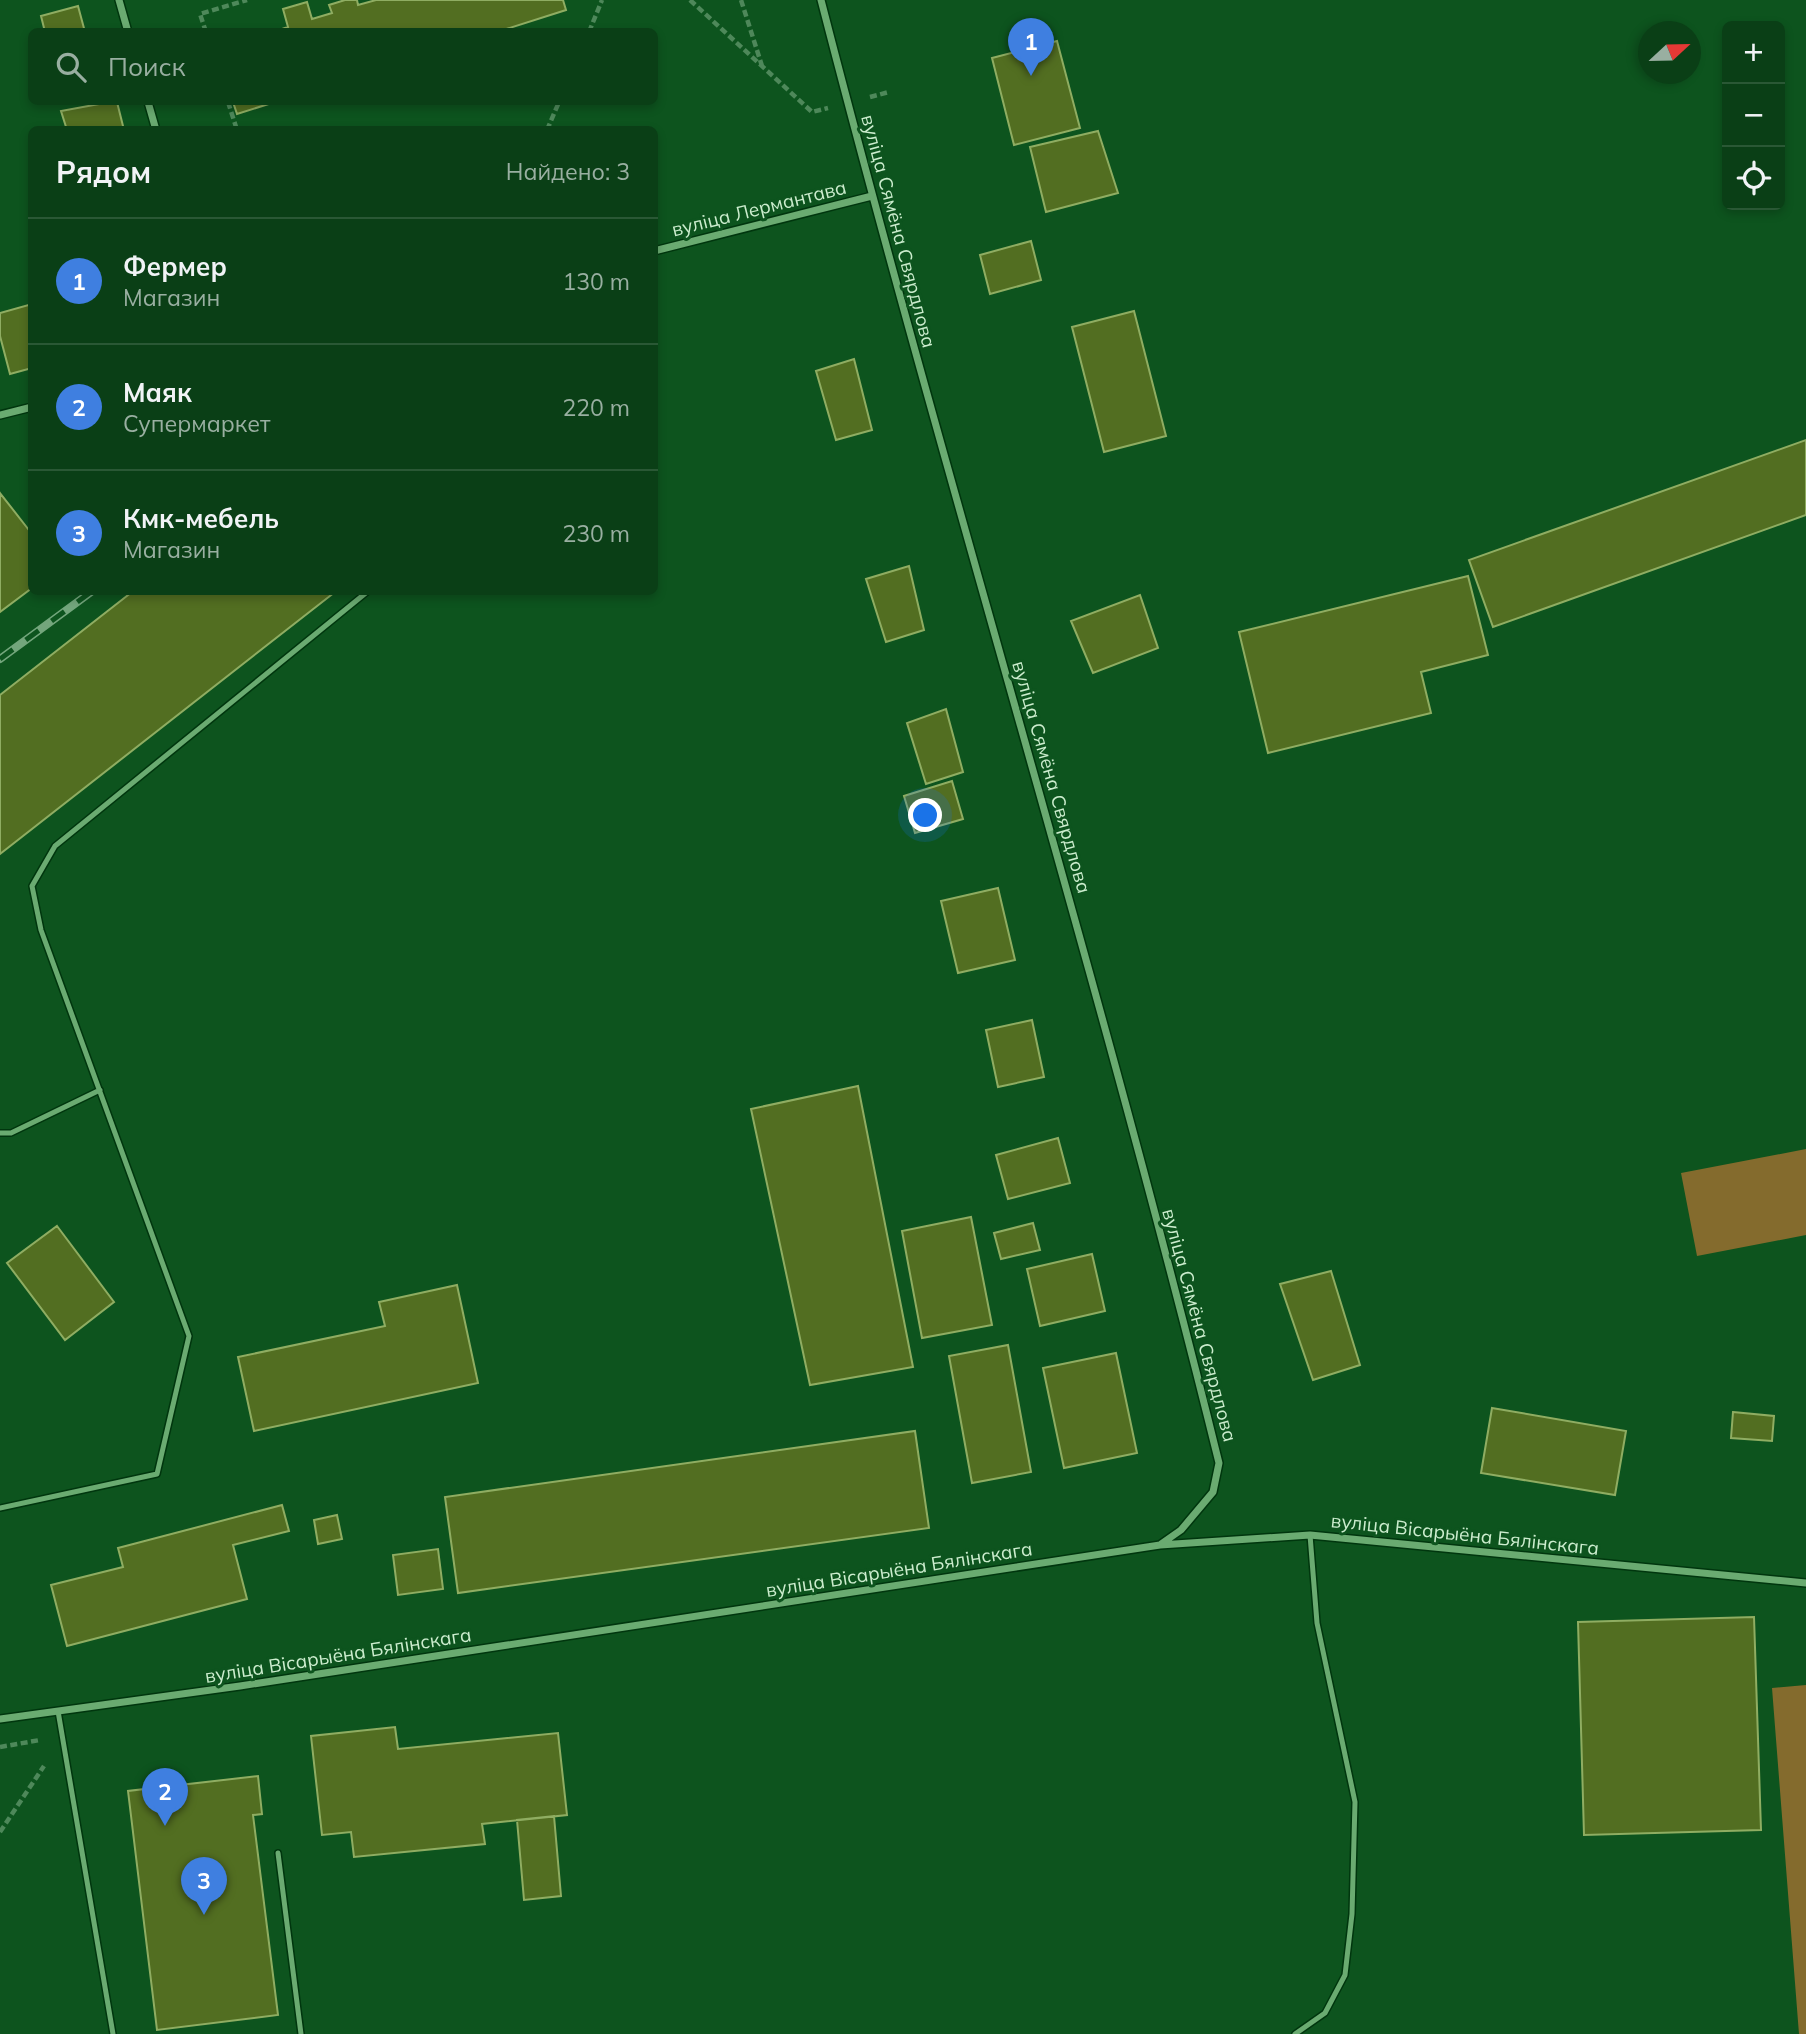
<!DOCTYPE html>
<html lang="ru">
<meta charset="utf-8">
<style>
:root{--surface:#0a3f16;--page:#13461f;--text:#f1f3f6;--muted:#99afa1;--line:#2a5835;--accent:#8abfa5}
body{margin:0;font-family:Mulish,sans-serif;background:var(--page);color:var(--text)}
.controls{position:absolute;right:21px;top:21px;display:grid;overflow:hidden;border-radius:10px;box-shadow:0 4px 10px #0003}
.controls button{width:63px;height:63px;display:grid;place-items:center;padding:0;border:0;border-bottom:2px solid var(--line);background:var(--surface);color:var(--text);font:35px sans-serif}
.compass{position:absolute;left:1638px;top:21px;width:63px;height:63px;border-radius:50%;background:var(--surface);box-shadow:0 4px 10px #0003;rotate:68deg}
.you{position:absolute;left:926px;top:816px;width:24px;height:24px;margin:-18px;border:5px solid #fff;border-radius:50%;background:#1a73e8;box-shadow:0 0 0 10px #1a73e833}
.badge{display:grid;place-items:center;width:46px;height:46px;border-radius:50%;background:var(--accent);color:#fff;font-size:23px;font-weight:700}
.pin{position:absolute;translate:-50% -58px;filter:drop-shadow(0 2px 4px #0008)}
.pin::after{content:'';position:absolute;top:37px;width:24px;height:21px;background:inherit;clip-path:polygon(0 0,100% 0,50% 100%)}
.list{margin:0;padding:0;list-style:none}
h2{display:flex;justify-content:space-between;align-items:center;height:91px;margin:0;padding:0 28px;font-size:30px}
h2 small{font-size:23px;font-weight:400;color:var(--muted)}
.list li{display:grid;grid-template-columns:46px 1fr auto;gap:21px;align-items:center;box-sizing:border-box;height:126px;padding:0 28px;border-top:2px solid var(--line)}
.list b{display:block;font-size:26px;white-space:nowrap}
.list p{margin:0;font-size:23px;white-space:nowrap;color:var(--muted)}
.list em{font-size:23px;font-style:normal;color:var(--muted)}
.icon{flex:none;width:38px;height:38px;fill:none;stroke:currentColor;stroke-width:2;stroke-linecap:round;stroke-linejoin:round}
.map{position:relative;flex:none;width:1806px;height:2034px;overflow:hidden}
.search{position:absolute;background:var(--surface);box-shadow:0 4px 10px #0003;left:28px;top:28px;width:630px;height:77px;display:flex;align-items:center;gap:18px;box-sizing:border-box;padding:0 24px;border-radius:10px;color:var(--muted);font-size:26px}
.panel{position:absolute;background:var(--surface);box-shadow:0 4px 10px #0003;left:28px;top:126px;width:630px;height:469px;border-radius:10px}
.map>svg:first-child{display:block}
.green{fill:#846b2d}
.building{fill:#526e21;stroke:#8fad62;stroke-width:2}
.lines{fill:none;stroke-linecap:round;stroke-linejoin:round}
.lane-casing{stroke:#00360e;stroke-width:8}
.street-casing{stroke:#00360e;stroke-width:10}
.path{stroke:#4e885a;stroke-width:4.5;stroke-dasharray:7 3.5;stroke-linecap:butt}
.lane{stroke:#6aab71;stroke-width:5}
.street{stroke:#6aab71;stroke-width:7}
.rail-casing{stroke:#73a67c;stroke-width:8}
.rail{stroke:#0d541e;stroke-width:5;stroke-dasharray:16;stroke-linecap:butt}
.labels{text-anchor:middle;stroke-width:6;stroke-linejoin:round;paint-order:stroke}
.street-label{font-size:19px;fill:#ccedce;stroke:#0d541e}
</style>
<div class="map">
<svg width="1806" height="2034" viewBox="0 0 1806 2034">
<rect width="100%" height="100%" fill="#0d541e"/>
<path class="green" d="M1806,1149V1235L1697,1256L1681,1173Z
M1806,1685V2034H1799L1772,1688Z"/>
<path class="building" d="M345,0H357L358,5L376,0H563L566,10L497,32H273L288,27L283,9L307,2L312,19L332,13L329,5Z
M78,6L85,32H45L41,16Z
M1057,41L1080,128L1014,145L992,58Z
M110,102H117L124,130H67L61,111Z
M233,102H275L237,114Z
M1098,131L1118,193L1046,212L1030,147Z
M1031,241L1041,280L990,294L980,255Z
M32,304V368L10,374L0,336V313Z
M1134,311L1166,436L1104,452L1072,327Z
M854,359L872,430L836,440L816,371Z
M1806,440V515L1493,627L1469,560Z
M0,493L32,534V588L0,612Z
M909,566L924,630L886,642L866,579Z
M1468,576L1488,655L1421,672L1431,713L1268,753L1239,632Z
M132,592H335L0,854V695Z
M1140,595L1158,648L1093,673L1071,621Z
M946,709L963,772L926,784L907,723Z
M952,781L963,819L915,833L904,796Z
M998,888L1015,960L958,973L941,901Z
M1032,1020L1044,1077L998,1087L986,1030Z
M858,1086L913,1367L810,1385L751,1109Z
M1058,1138L1070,1183L1008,1199L996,1155Z
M971,1217L992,1325L922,1338L902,1231Z
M1033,1223L1040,1250L1001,1259L994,1233Z
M57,1226L114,1302L65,1340L7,1263Z
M1092,1254L1105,1311L1040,1326L1027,1269Z
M1331,1271L1360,1365L1313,1380L1280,1284Z
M457,1285L478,1383L254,1431L238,1357L385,1326L379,1302Z
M1008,1345L1031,1472L972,1483L949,1356Z
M1116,1353L1137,1453L1064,1468L1043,1368Z
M1492,1408L1626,1431L1615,1495L1481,1473Z
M1733,1412L1774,1416L1772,1441L1731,1438Z
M915,1431L929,1528L458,1593L445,1497Z
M282,1505L289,1531L233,1545L247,1599L67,1646L51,1585L123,1567L118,1548Z
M337,1515L342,1539L318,1544L314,1520Z
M438,1549L443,1589L398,1595L393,1555Z
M1754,1617L1761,1830L1584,1835L1578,1622Z
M395,1727L398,1749L558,1733L567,1815L482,1824L485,1844L354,1857L351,1832L322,1835L311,1736Z
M258,1776L262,1814L253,1815L278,2015L157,2030L128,1791Z
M554,1816L561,1896L524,1900L517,1820Z"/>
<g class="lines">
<defs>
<path id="lane" d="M0,1133H11L100,1090
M0,1508L157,1474L189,1336L41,930L32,886L55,846L367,592
M58,1711L113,2034
M278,1853L301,2034
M1295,2034L1325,2013L1345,1975L1352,1914L1355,1802L1317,1623L1310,1535"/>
<path id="street" d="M119,0L128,32
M821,0C947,489 1098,972 1219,1463L1213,1492L1181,1530L1161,1544
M148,102L156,130
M654,251L872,196
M0,415L32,407
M0,1719L240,1686L1160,1545L1310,1535L1806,1583"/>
</defs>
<use href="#lane" class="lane-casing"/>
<use href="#street" class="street-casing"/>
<path class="path" d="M690,0L812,112L828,108
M741,0L762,66
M206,32L200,14L247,0
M589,32L602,0
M870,97L889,92
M228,102L237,130
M547,130L559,102
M0,1747L40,1740
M0,1832L44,1766"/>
<use href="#lane" class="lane"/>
<use href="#street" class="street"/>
<defs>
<path id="rail" d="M0,659L91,592"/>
</defs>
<use href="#rail" class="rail-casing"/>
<use href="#rail" class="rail"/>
</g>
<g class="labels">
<g class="street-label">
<text transform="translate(759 208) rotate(-14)" y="7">вуліца Лермантава</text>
<text transform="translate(899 231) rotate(75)" y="7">вуліца Сямёна Свярдлова</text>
<text transform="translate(1052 777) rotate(74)" y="7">вуліца Сямёна Свярдлова</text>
<text transform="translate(1200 1325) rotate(75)" y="7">вуліца Сямёна Свярдлова</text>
<text transform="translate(1465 1534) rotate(6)" y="7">вуліца Вісарыёна Бялінскага</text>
<text transform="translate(899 1569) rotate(-9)" y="7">вуліца Вісарыёна Бялінскага</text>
<text transform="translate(338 1655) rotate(-9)" y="7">вуліца Вісарыёна Бялінскага</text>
</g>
</g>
</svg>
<div class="controls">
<button>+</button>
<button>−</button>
<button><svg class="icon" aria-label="locate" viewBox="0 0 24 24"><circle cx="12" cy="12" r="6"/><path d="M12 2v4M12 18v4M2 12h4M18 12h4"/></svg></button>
</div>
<svg class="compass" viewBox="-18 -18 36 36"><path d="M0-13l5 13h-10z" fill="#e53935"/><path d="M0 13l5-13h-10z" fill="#99afa1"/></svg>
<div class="you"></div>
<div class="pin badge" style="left:1031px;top:76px;background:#3f7fe0">1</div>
<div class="pin badge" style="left:165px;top:1826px;background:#3f7fe0">2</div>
<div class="pin badge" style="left:204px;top:1915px;background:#3f7fe0">3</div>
<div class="search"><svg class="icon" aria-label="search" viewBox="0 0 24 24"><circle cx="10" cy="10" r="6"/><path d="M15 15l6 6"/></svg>Поиск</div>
<section class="panel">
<h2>Рядом<small>Найдено: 3</small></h2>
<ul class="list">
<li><span class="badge" style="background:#3f7fe0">1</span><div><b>Фермер</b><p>Магазин</p></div><em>130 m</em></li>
<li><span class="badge" style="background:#3f7fe0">2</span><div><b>Маяк</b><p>Супермаркет</p></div><em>220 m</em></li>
<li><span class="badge" style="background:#3f7fe0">3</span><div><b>Кмк-мебель</b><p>Магазин</p></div><em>230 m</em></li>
</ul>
</section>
</div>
